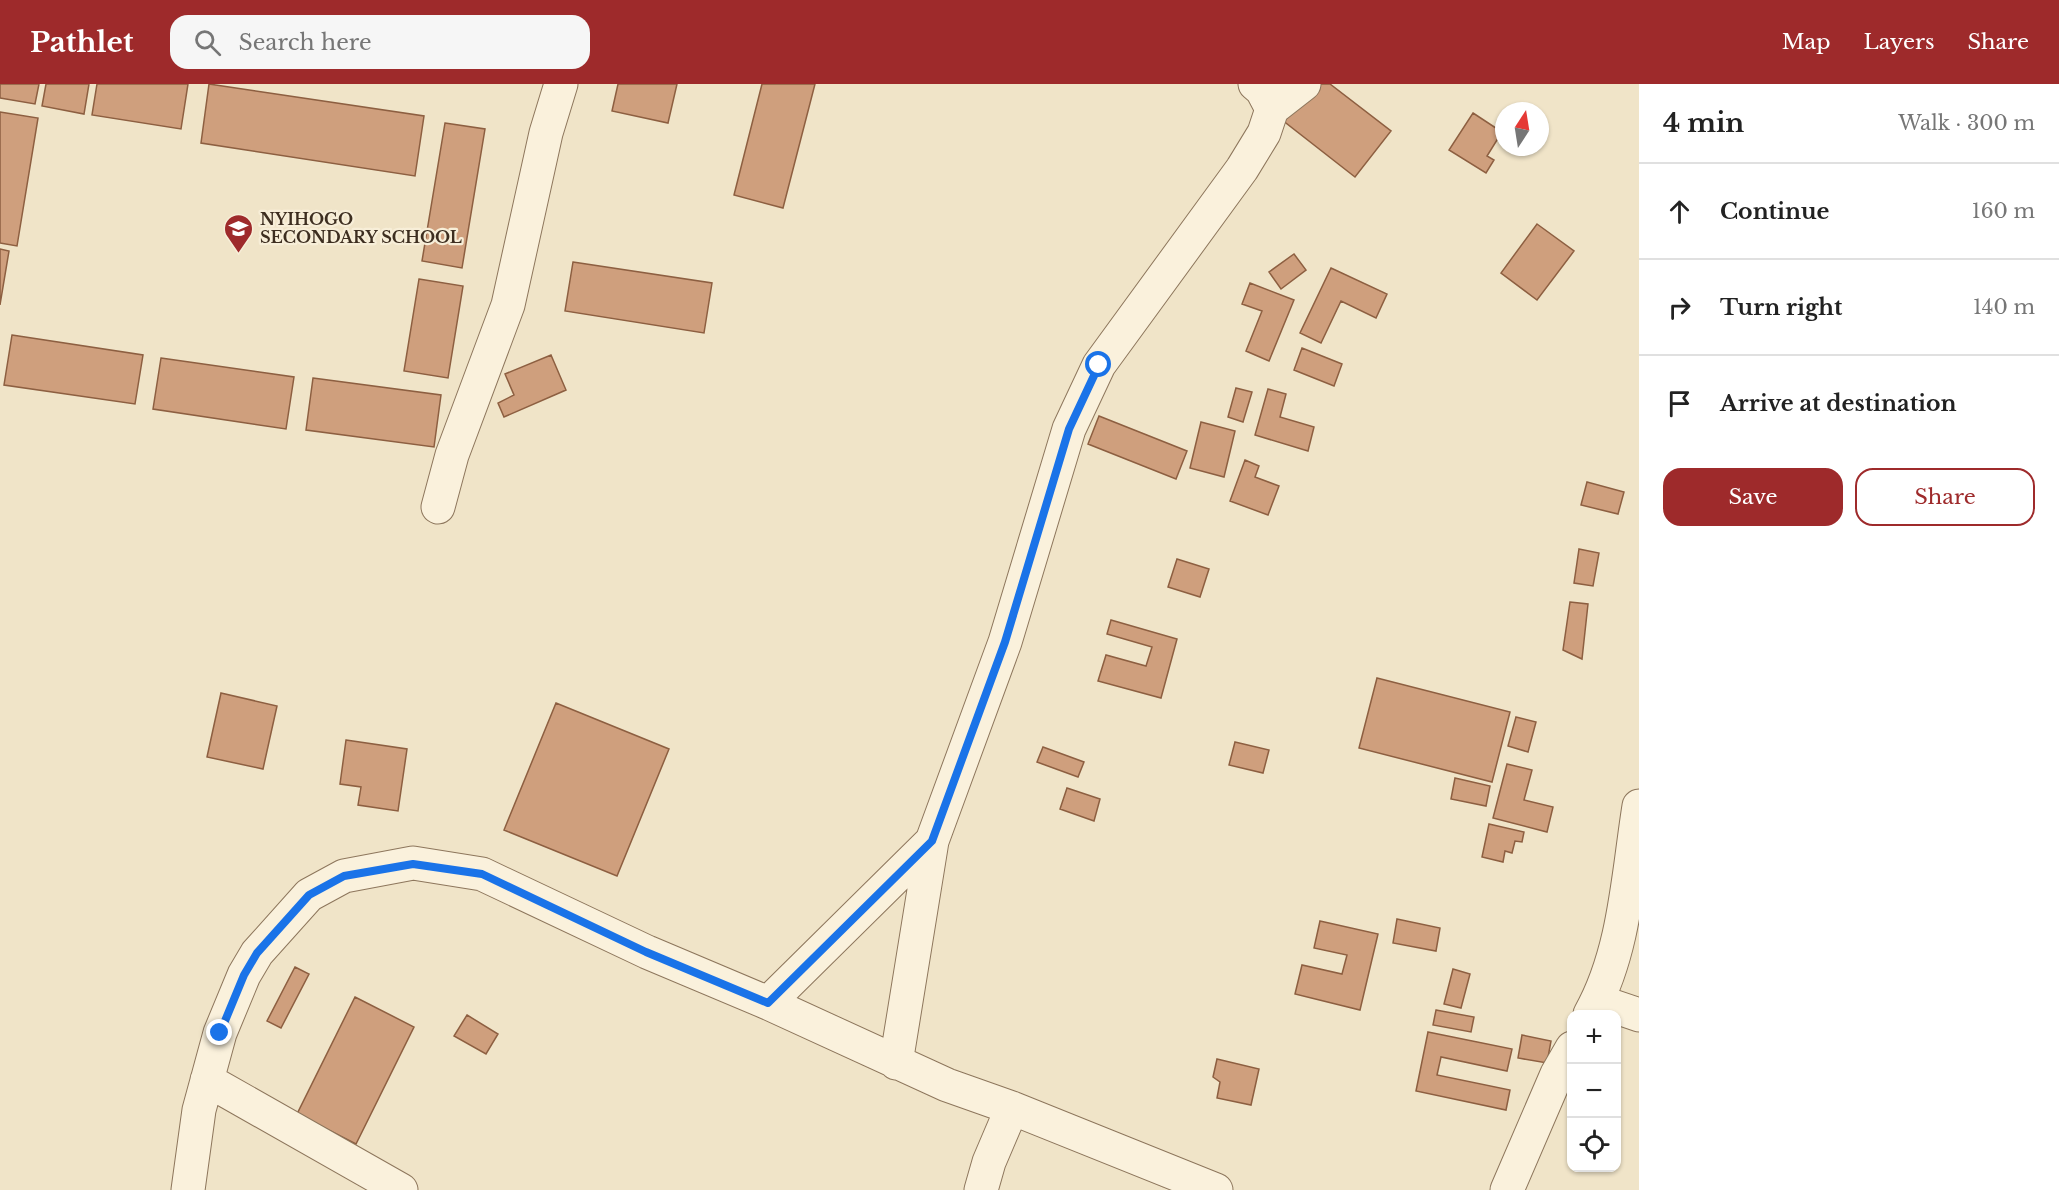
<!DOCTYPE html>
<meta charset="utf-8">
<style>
:root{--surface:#fff;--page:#f6f6f6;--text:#222;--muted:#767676;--line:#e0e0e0;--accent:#9e2a2b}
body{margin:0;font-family:"Libre Baskerville",serif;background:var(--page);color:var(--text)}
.controls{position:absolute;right:18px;bottom:18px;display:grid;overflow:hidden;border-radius:12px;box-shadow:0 2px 4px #0004}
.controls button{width:54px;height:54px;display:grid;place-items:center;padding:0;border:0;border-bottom:2px solid var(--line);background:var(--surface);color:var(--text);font:30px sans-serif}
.compass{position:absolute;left:1495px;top:18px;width:54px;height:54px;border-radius:50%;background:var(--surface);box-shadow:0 2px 4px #0004;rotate:12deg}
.stop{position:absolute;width:18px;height:18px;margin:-14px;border:4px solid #1a73e8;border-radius:50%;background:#fff}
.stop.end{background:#1a73e8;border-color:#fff;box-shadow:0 2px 6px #0008}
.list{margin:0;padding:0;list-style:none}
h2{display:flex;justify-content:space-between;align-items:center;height:78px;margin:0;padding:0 24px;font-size:26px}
h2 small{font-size:20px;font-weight:400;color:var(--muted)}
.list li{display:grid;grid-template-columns:39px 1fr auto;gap:18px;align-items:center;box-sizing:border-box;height:96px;padding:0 24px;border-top:2px solid var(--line)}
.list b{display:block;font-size:22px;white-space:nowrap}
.list em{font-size:20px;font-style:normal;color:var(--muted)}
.actions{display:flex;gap:12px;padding:18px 24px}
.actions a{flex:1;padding:14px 0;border:2px solid var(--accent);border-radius:18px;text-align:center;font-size:21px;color:var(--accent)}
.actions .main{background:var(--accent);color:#fff}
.icon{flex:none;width:33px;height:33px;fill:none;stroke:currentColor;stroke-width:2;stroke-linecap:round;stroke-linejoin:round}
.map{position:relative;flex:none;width:1639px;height:1106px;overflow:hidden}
header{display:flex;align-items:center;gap:36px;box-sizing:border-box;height:84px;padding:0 30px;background:var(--accent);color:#fff}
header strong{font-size:28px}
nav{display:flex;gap:33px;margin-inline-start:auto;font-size:21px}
.search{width:420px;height:54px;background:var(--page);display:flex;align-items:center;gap:15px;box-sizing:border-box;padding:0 21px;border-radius:18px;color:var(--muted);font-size:22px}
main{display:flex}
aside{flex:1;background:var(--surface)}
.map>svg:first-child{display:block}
.building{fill:#cf9f7d;stroke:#8d5f41;stroke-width:1.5}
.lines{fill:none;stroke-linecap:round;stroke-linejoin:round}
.minor-casing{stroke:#8d765c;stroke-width:35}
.minor{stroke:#faf1dc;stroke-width:33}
.route{stroke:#1a73e8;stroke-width:8}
.labels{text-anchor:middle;stroke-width:4.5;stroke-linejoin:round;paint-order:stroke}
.poi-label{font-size:16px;font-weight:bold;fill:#3d2e20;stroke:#f7eed8;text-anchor:start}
</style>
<header>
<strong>Pathlet</strong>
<div class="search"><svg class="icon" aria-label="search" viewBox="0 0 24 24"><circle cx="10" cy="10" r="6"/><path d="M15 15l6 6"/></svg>Search here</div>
<nav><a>Map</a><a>Layers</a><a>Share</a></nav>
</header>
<main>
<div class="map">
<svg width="1639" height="1106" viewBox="0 0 1639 1106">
<rect width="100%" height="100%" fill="#f0e4c8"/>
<path class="building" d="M0,0H39L35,20L0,14Z
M46,0H89L84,30L42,22Z
M97,0H188L181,45L92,31Z
M209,0L424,32L415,92L201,59Z
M618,0H677L668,39L612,27Z
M762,0H815L783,124L734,111Z
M1320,0H1330L1391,47L1355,93L1277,32Z
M0,28L38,34L17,162L0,159Z
M1473,29L1502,48L1487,72L1494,76L1486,89L1449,66Z
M445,39L485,45L462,184L422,177Z
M1537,140L1574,167L1537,216L1501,189Z
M0,165L9,167L0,221Z
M1294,170L1306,186L1281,205L1269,188Z
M573,178L712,199L704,249L565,227Z
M1331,184L1387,210L1376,234L1341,217L1321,259L1300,249Z
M419,195L463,202L448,294L404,287Z
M1250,199L1294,216L1269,277L1246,267L1262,227L1242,220Z
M12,251L143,271L135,320L4,301Z
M1302,264L1342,280L1334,302L1294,286Z
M551,271L566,306L504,333L498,319L514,311L505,290Z
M161,274L294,293L286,345L153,325Z
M313,294L441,311L434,363L306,346Z
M1236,304L1252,308L1243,338L1228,333Z
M1268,305L1286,310L1280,333L1314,343L1308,367L1255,351Z
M1099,332L1187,367L1176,395L1088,360Z
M1201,338L1235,347L1224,393L1190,384Z
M1245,376L1259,382L1255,393L1279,402L1268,431L1230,417Z
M1587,398L1624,408L1618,430L1581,421Z
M1579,465L1599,469L1593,502L1574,499Z
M1177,475L1209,485L1200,513L1168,503Z
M1570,518L1588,520L1582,575L1563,566Z
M1111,536L1177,555L1161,614L1098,597L1106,571L1146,582L1152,563L1107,550Z
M1377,594L1510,628L1492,698L1359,664Z
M221,609L277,622L263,685L207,673Z
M556,619L669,665L617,792L504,746Z
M1516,633L1536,638L1528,668L1508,662Z
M346,656L407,665L398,727L358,721L361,703L340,700Z
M1235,658L1269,666L1263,689L1229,681Z
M1043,663L1084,678L1078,693L1037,678Z
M1507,680L1532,686L1524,716L1553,723L1547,748L1493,734Z
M1455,694L1490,702L1486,722L1451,715Z
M1067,704L1100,715L1094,737L1060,725Z
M1489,740L1524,748L1522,758L1515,757L1512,769L1505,767L1503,778L1482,773Z
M1397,835L1440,844L1436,867L1393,859Z
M1320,837L1378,850L1360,926L1295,910L1302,881L1342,890L1347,871L1314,864Z
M295,883L309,890L281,944L267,937Z
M1453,885L1470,890L1461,924L1444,920Z
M355,913L414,943L356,1060L297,1030Z
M1436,926L1474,933L1471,948L1433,941Z
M467,931L498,950L486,970L454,952Z
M1428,948L1512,965L1507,987L1441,973L1437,991L1510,1006L1506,1026L1416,1007Z
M1522,951L1551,957L1547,979L1518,974Z
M1217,975L1259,985L1251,1021L1217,1014L1220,998L1213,993Z"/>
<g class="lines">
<defs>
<path id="minor" d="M1272,25L1304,0
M438,423L452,371L508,221L546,49L561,0
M1598,917L1639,931
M768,919L932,757
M1590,930C1625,868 1628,791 1639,722
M896,979L932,757L1005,558L1069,345L1099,281L1242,85L1264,49L1272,25L1262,6L1255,0
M207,996L401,1106
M188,1106L199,1026L220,949L244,891L257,869L309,811L344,792L413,779L482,790L647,868L768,919L947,1001L1012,1024L1216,1106
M981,1106L989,1078L1012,1024
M1507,1106L1557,990L1572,964"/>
</defs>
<use href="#minor" class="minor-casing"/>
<use href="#minor" class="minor"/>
</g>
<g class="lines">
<path class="route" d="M220,949L244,891L257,869L309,811L344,792L413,780L482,790L646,868L768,919L932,757L1005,558L1069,345L1099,281"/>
</g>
<defs>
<symbol id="school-pin" viewBox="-11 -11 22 30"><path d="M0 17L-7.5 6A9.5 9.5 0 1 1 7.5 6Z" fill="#9e2a2b" stroke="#f7eed8"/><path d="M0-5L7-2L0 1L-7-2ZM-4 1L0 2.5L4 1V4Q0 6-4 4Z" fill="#fff"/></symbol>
</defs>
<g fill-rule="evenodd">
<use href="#school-pin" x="222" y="128" width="33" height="45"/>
</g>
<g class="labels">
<g class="poi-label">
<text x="260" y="141">NYIHOGO<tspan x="260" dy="18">SECONDARY SCHOOL</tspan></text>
</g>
</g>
</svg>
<div class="controls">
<button>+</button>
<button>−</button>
<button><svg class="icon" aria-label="locate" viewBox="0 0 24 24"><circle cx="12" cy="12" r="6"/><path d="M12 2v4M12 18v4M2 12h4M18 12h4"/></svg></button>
</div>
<svg class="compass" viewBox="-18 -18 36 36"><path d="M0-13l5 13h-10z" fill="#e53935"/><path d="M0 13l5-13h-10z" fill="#767676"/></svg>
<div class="stop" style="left:1099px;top:281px"></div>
<div class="stop end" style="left:220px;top:949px"></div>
</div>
<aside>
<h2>4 min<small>Walk · 300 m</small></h2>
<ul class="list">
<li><svg class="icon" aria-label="ahead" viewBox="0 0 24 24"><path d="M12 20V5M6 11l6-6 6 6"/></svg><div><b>Continue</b></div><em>160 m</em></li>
<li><svg class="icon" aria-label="right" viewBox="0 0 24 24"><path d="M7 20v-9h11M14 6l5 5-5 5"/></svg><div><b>Turn right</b></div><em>140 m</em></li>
<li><svg class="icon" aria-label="arrive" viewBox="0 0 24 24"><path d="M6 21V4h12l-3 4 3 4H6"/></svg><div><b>Arrive at destination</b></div></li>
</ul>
<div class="actions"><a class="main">Save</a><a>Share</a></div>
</aside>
</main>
